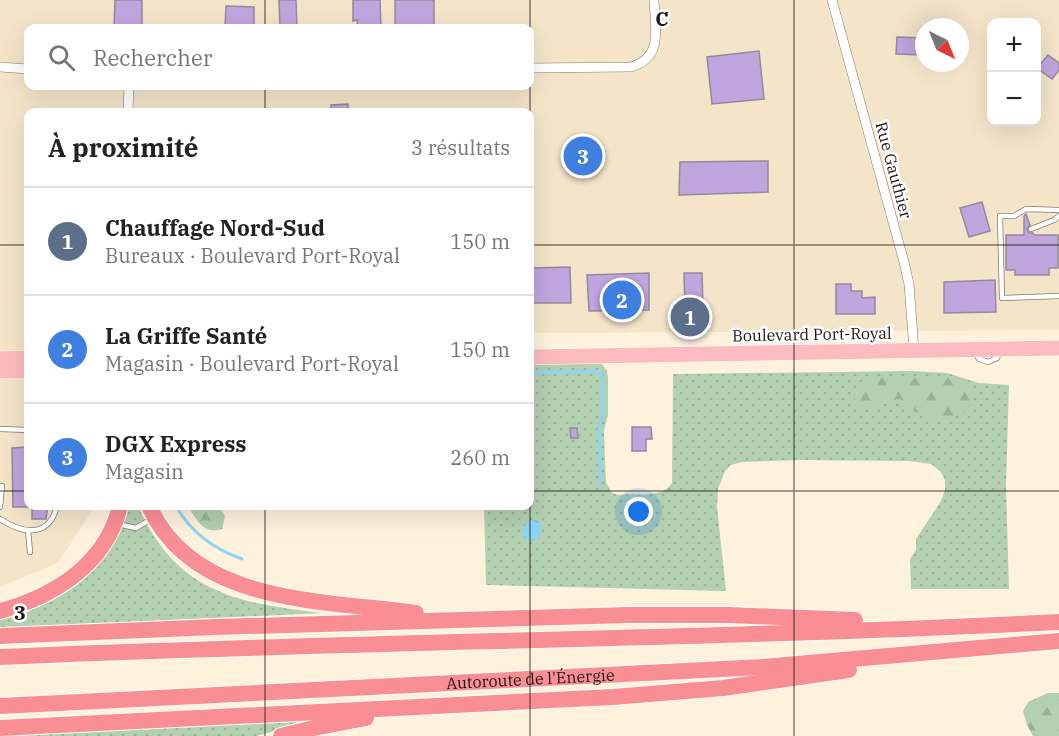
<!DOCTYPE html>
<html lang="fr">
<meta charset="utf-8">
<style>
:root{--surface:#fff;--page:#f6f6f6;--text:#222;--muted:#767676;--line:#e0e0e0;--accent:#1a73e8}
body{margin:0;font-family:"IBM Plex Serif",serif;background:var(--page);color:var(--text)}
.controls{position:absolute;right:18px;top:18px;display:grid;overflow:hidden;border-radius:12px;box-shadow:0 6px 24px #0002}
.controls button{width:54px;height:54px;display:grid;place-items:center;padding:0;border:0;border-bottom:2px solid var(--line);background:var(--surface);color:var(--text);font:30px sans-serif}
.compass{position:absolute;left:915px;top:18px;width:54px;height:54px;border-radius:50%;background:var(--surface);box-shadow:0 6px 24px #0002;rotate:137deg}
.you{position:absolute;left:639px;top:512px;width:21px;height:21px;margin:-15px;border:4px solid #fff;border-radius:50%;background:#1a73e8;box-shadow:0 0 0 9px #1a73e833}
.badge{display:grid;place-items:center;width:39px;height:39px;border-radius:50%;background:var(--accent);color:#fff;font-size:20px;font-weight:700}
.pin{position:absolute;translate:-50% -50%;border:3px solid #fff;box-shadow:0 2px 6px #0006}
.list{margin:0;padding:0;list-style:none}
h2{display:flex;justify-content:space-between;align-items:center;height:78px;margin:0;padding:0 24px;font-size:26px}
h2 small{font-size:20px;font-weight:400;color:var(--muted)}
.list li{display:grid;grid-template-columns:39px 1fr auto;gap:18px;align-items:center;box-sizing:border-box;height:108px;padding:0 24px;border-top:2px solid var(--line)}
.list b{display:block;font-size:22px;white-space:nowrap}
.list p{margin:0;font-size:20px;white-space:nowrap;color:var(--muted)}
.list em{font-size:20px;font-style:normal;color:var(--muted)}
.icon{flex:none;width:33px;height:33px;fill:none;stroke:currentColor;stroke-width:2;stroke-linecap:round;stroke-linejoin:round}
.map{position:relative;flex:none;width:1059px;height:736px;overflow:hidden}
.search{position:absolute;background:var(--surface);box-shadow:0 6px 24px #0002;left:24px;top:24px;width:510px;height:66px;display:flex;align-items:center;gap:15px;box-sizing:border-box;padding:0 21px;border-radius:12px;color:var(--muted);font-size:22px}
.panel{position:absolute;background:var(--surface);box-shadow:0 6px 24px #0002;left:24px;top:108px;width:510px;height:402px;border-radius:12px}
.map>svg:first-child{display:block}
.built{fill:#f4e5c9;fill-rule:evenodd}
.grass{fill:url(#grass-dots)}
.forest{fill:url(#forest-firs)}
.water{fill:url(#water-ripples)}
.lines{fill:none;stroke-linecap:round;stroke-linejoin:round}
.stream{stroke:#8dd5f8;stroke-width:3}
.building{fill:#c1a5df;stroke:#92899d;stroke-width:1.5}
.lane-casing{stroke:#847a67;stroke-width:6}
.street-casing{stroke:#847a67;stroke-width:10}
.primary-casing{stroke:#fff;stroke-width:16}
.highway-casing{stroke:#fff;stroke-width:18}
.lane{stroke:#fff;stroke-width:4.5}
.street{stroke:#fff;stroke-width:9}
.primary{stroke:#fcbbbf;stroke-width:15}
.highway{stroke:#fa8e95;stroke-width:16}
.grid{fill:none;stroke:#1b1710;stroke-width:1.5;stroke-opacity:0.55}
.labels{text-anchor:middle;stroke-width:5;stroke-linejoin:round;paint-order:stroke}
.street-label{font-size:16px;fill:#1b1710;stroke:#fff}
.grid-label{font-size:20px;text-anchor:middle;font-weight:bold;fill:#1b1710;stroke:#fff;stroke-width:5;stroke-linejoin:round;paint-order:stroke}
</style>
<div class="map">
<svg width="1059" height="736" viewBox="0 0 1059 736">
<defs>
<pattern id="grass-dots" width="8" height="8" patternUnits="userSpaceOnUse" patternTransform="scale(1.5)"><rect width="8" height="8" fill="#b3d0b1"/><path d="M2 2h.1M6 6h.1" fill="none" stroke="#99b297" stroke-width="1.8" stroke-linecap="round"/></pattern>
<pattern id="forest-firs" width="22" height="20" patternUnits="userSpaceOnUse" patternTransform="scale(1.5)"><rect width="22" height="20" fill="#b3d0b1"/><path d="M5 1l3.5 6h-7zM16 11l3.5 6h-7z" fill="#99b297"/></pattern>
<pattern id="water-ripples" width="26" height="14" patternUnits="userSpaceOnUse" patternTransform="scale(1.5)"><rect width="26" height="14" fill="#8dd5f8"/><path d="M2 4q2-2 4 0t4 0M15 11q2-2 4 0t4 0" fill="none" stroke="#79b6d4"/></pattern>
</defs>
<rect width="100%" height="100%" fill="#fef2dd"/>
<path class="built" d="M0,0H1059V330L530,333V112H28V506H93L86,520L58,563L0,587ZM992,22H1036V122H992ZM924,27H960V63H924ZM28,28H530V86H28Z"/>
<path class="grass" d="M601,363L607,371L608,378V415L604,431L606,483L612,493L618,495C635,492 661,500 672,483L673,374L911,371L947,373L979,383L1009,385L1006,485L1009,589H911L910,559L916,550V539L941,501L945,490V480L941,472L931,464L909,461L801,460L742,462L731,465L725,471L718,489L717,507L726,591L486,585L484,506H530V364Z
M124,506H139C142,518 151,532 158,542C198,599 258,605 322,613L0,628V617L49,600Z
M296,720L297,722L296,725L257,736H0Z"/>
<path class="forest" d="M869,377C877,377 884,379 892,379C913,380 953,372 971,384C982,412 948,423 927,418C919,415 907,404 900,399L886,401L879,407L857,408L855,406C856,392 855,382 869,377Z
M188,506H219L225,516L222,529C203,535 196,519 188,506Z
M1048,693H1059V736H1033L1027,725L1023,711L1028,702Z"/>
<path class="water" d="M538,520L541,527L540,536L535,540L528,541L522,534L525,525L529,521Z"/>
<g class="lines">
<path class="stream" d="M530,373L597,371L603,377V416L599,427L601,485
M176,506C191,533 214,549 242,559"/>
</g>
<path class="building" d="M115,0H142V28H114Z
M279,0H296L297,28H280Z
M353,0H380L381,28H358L357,20L353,21Z
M395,0H434V28H395Z
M226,6L254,7V28H225Z
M897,37L924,38V55L896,54Z
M759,51L764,99L712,104L707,57Z
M1048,55L1059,63V70L1052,79L1037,68Z
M348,104L349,112H331V105Z
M768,161V192L679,195L680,162Z
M982,202L990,231L969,237L960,208Z
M1026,214L1030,225L1027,229L1029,233H1033L1034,235H1058V268H1049V275H1015V270H1006V235H1024V216Z
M570,267L571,303H530V268Z
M649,273V310L589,311L587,275Z
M684,273H702L703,308L685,309Z
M995,280L996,312L944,313V282Z
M836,284H851V291H862V298L875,297V314H836Z
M632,427H651L652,439H646V451H632Z
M570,428H577L578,438H571Z
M28,447V507H13L12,448Z
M32,506H48L46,519H32Z"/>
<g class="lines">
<defs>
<path id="lane" d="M1059,210L1026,209L1014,216H1000L1002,298L1059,296
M1031,229L1054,220L1059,216
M975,352L979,359L988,362L997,358L999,352
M0,429L28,430
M0,507L2,486
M0,519C23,534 49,538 57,506
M117,524L136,528L153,518
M28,530L30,552"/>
<path id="street" d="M832,0L904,262L909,284L914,350
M0,67L28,69
M530,68L631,67C664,57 655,28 654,0
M128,112L129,86"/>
<path id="primary" d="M530,357L1059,348
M0,359L28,358
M0,371H28"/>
<g id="highway">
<path d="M149,506C193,605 325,600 416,613"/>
<path d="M0,611C55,596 106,564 120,506"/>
<path d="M0,636L216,627L628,615H729L855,620"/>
<path d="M0,657C353,641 706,640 1059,622"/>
<path id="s1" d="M0,706L762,667L1059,641"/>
<path d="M0,728L613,697L723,688L849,670"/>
<path d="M281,736L314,728L366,718"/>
</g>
</defs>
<use href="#lane" class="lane-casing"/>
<use href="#street" class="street-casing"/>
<use href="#primary" class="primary-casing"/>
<use href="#highway" class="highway-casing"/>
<use href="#lane" class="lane"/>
<use href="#street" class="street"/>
<use href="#primary" class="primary"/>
<use href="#highway" class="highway"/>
</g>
<path class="grid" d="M265,0V28M530,0V28M794,0V736M530,28V86M265,86V112M530,86V112M530,112V506M0,245H28M530,245H1059M0,491H28M530,491H1059M265,506V736M530,506V736"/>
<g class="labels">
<g class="street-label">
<text transform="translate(894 170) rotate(75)" y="6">Rue Gauthier</text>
<text transform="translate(812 334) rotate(-1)" y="6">Boulevard Port-Royal</text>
<text dy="6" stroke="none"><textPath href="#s1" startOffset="531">Autoroute de l'Énergie</textPath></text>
</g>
</g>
<g class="grid-label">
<text x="662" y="26">C</text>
<text x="20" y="620">3</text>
</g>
</svg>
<div class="controls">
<button>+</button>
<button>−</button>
</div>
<svg class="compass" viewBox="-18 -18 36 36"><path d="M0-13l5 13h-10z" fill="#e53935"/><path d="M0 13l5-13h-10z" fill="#767676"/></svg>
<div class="you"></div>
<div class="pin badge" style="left:690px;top:317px;background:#5c6f8a">1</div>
<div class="pin badge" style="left:622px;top:300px;background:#3f7fe0">2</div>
<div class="pin badge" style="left:583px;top:156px;background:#3f7fe0">3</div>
<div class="search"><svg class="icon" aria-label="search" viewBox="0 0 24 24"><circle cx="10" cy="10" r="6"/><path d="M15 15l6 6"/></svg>Rechercher</div>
<section class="panel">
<h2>À proximité<small>3 résultats</small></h2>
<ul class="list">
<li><span class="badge" style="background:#5c6f8a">1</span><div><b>Chauffage Nord-Sud</b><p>Bureaux · Boulevard Port-Royal</p></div><em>150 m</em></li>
<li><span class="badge" style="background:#3f7fe0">2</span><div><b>La Griffe Santé</b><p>Magasin · Boulevard Port-Royal</p></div><em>150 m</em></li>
<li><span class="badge" style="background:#3f7fe0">3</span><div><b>DGX Express</b><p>Magasin</p></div><em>260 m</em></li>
</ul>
</section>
</div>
